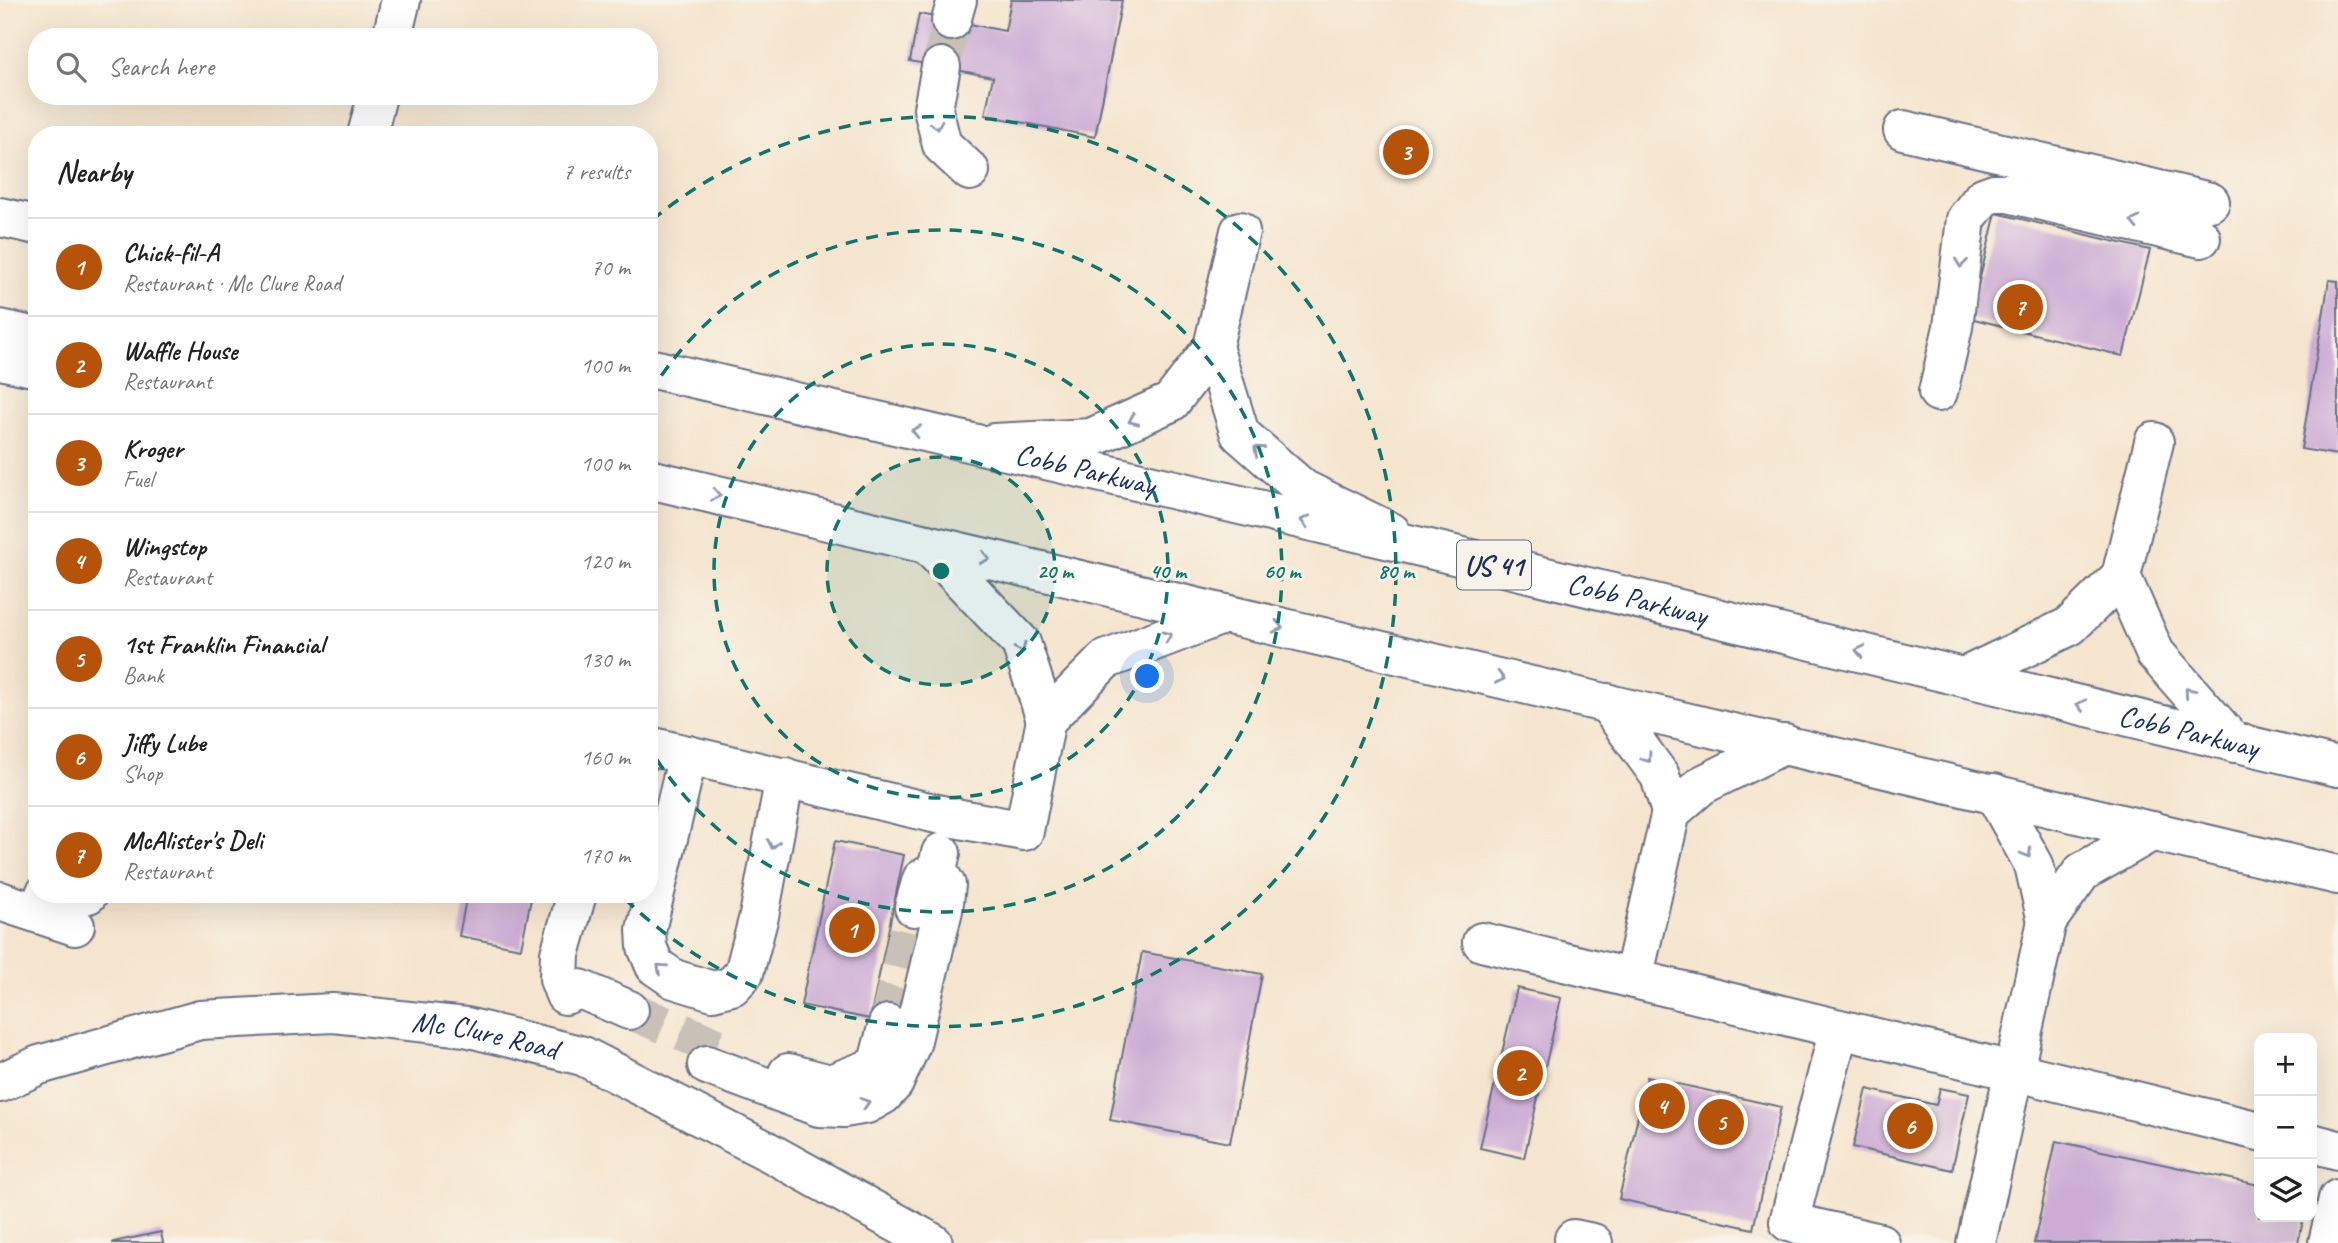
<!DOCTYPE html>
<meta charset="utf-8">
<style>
:root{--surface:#fff;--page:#f2f2f2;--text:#222;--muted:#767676;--line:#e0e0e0;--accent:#b45309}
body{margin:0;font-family:Caveat,sans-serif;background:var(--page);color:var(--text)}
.controls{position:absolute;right:21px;bottom:21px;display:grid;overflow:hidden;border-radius:14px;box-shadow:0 7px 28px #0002}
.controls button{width:63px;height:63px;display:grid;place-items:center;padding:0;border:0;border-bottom:2px solid var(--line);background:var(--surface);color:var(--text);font:35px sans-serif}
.you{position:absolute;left:1148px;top:677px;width:24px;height:24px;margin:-18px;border:5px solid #fff;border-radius:50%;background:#1a73e8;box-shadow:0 0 0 10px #1a73e833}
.badge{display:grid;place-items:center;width:46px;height:46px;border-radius:50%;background:var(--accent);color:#fff;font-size:23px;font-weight:700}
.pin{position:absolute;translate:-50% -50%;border:4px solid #fff;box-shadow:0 2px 7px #0006}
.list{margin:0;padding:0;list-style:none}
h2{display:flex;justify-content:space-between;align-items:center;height:91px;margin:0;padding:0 28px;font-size:30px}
h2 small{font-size:23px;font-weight:400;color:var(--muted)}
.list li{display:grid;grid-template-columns:46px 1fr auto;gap:21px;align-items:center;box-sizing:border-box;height:98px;padding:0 28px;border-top:2px solid var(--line)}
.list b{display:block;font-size:26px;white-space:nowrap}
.list p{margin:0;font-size:23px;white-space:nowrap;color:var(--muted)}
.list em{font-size:23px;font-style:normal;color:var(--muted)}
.icon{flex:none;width:38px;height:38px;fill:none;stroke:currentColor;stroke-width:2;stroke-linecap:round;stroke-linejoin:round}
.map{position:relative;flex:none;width:2338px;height:1243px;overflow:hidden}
.search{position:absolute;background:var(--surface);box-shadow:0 7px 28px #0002;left:28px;top:28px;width:630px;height:77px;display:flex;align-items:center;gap:18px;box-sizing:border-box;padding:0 24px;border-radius:28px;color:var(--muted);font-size:26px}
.panel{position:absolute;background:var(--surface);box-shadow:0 7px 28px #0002;left:28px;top:126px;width:630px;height:777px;border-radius:28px}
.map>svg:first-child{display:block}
.building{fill:#ccacd5}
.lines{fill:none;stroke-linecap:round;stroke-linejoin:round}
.minor-tunnel{stroke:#c9c1b8;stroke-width:38;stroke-dasharray:38 19;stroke-linecap:butt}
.minor-casing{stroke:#676f85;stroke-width:42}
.major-casing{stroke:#676f85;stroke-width:42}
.minor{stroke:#fff;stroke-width:38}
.major{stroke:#fff;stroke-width:38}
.oneway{stroke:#8d97ae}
.ring{fill:none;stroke:#0f766e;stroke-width:3.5;stroke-dasharray:12 9}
.labels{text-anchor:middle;stroke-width:6;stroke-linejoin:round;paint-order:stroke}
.shield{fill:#f7f3e8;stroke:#5d6a87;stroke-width:2}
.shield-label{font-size:28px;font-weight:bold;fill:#1b2f5e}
.street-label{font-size:30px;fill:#1b2f5e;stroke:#f7f3e8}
.centre{fill:#0f766e;stroke:#f7f3e8;stroke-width:3.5}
.ring-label{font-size:21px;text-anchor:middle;font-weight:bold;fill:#0f766e;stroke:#f7f3e8;stroke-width:6;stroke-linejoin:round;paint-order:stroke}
</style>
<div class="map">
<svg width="2338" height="1243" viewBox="0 0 2338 1243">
<rect width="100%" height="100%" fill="#f7f3e8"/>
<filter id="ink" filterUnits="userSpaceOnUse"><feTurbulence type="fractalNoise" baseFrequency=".0143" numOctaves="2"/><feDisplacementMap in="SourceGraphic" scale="14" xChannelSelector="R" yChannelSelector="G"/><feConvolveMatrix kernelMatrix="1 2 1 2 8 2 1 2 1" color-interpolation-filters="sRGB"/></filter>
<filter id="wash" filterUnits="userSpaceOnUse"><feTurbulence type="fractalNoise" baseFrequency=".00686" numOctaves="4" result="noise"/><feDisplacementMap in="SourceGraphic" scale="28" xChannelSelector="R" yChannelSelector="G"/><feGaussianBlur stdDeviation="1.57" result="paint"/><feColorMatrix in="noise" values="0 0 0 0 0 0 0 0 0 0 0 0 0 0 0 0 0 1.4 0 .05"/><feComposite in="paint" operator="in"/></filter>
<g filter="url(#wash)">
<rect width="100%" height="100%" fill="#f5e5ce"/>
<g id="blocks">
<path class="building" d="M1011,0H1122L1095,137L985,115L993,77L910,61L919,14L1005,31Z
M1996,213L2150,250L2123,356L1970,318Z
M2329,280L2338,281V455L2301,449Z
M835,841L904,855L870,1019L801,1005Z
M467,894H532L521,948L459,936Z
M1142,952L1262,974L1230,1143L1110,1120Z
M1517,988L1561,998L1524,1158L1480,1148Z
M1647,1077L1781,1107L1753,1229L1619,1199Z
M1940,1088L1969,1094L1952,1170L1853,1147L1867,1089L1936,1105Z
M2056,1141L2259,1185V1217H2304L2298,1243H2034Z
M161,1232L163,1243H113V1242Z"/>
</g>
</g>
<g filter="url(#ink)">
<use href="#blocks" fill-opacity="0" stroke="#676f85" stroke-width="2"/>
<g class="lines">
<path class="minor-tunnel" d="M941,67L951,21
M629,1010L717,1047
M888,1024L914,907"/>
<defs>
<g id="minor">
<path d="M951,21L957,0"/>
<path d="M392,37L401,0"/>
<path d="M941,67L933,109L942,145L970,171"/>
<path d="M1903,130L2210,202"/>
<path d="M367,135L377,96"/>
<path d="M1213,347L1240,231"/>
<path d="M0,360L37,368"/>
<path d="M1938,392L1953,327L1966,219L1983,197L1994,193H2008L2201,238"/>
<path d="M994,443L1091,438L1171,402L1213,347L1240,434L1303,489L1391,532"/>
<path d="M927,544L1021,643L1046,720L1105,660L1225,614"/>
<path d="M2121,576L2154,442"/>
<path d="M1966,676L2070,626L2121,576L2155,653L2234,743"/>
<path d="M1607,703L1660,776L1671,812L1702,785L1785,744"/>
<path d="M649,746L950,817L1024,831L1046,720"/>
<path d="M688,755L646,930L647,947L655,966L674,979L713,991L732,986L744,973L759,916L785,777"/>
<path d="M1994,793L2034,865L2047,921L2082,872L2153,831"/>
<path d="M45,894L74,898L88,894"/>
<path d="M577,894L560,954L559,979L565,995L580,989L629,1010"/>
<path d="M0,901L75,926"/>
<path d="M914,907L922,879L937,870L941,853"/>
<path d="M1482,942L2259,1131"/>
<path d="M1633,979L1671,812"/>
<path d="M1839,1029L1789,1222L1880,1243"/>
<path d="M707,1065L819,1107L844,1108L867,1104L883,1095L894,1083L911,1044L943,910L946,885L937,870"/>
<path d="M788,1073L830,1084L877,1066L888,1024"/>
<path id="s1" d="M0,1083L39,1065L200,1020L333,1013L466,1027L583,1056L767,1151L933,1243"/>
<path d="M2312,1143L2338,1150"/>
<path d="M1574,1239L1593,1243"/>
<path d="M1976,1243L2047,921"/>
<path d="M2328,1243L2338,1199"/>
</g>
<g id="major">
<path d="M0,217L37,225"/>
<path d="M0,329L37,337"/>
<path id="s2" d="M649,368L1421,547L2338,767"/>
<path d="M649,479L2338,875"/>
</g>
</defs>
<use href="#minor" class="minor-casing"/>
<use href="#major" class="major-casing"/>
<use href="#minor" class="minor"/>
<use href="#major" class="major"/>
</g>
<defs><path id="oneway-chevron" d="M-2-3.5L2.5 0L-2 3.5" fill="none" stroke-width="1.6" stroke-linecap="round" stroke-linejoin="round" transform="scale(1.75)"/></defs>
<g class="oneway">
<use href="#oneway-chevron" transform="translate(937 125) rotate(77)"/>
<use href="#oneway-chevron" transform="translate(2135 222) rotate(-167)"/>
<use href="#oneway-chevron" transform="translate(1961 263) rotate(97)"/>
<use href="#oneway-chevron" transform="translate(1133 420) rotate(156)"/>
<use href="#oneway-chevron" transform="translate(916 431) rotate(-167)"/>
<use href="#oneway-chevron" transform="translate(1258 450) rotate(-139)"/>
<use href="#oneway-chevron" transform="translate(716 495) rotate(13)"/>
<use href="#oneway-chevron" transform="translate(1305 521) rotate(-167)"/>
<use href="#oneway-chevron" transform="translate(985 558) rotate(13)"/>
<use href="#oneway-chevron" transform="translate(1278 627) rotate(13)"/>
<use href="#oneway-chevron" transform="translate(1167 636) rotate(-21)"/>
<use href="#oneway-chevron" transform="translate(1021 648) rotate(65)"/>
<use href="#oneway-chevron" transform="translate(1860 651) rotate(-167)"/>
<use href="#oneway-chevron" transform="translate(1500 678) rotate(13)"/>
<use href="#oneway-chevron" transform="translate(2189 692) rotate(-131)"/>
<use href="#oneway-chevron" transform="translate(2081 705) rotate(-166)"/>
<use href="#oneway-chevron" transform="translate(1647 758) rotate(54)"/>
<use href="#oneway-chevron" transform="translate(773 844) rotate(101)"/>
<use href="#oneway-chevron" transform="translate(2027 853) rotate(60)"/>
<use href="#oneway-chevron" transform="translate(661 968) rotate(-138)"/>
<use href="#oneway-chevron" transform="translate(865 1103) rotate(-18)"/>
</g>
</g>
<circle cx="941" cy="571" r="114" fill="#0f766e" fill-opacity=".12"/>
<g class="ring">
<circle cx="941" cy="571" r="114"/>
<circle cx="941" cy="571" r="227"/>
<path d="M650 393A341 341 0 1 1 650 749"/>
<path d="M652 220A455 455 0 1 1 622 896"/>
</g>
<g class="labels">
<rect class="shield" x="1457" y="540.5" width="74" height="49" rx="5"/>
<g class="shield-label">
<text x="1494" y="575">US 41</text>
</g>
<g class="street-label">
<text dy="10" stroke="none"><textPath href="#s2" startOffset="448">Cobb Parkway</textPath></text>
<text dy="10" stroke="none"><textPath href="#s2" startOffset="1015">Cobb Parkway</textPath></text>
<text dy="10" stroke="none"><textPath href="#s2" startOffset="1582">Cobb Parkway</textPath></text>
<text dy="10" stroke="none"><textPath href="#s1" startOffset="497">Mc Clure Road</textPath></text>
</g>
</g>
<circle cx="941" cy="571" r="10" class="centre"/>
<g class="ring-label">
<text x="1055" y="578">20 m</text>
<text x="1168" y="578">40 m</text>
<text x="1282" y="578">60 m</text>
<text x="1396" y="578">80 m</text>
</g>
</svg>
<div class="controls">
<button>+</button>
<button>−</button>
<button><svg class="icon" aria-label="layers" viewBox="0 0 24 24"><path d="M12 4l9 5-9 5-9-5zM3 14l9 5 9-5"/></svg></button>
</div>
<div class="you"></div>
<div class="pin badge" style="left:852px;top:930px">1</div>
<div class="pin badge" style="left:1520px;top:1073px">2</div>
<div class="pin badge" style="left:1406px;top:152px">3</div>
<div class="pin badge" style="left:1662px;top:1106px">4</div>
<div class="pin badge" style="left:1721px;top:1122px">5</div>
<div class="pin badge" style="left:1910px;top:1126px">6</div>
<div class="pin badge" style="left:2020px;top:307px">7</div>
<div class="search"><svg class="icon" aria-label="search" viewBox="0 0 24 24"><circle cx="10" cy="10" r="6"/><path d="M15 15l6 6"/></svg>Search here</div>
<section class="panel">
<h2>Nearby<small>7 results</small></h2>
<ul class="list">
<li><span class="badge">1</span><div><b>Chick-fil-A</b><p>Restaurant · Mc Clure Road</p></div><em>70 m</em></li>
<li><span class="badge">2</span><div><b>Waffle House</b><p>Restaurant</p></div><em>100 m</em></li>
<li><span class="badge">3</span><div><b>Kroger</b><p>Fuel</p></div><em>100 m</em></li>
<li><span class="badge">4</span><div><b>Wingstop</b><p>Restaurant</p></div><em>120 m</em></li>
<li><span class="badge">5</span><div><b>1st Franklin Financial</b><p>Bank</p></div><em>130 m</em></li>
<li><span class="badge">6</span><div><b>Jiffy Lube</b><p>Shop</p></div><em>160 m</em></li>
<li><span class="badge">7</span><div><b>McAlister's Deli</b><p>Restaurant</p></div><em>170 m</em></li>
</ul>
</section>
</div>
